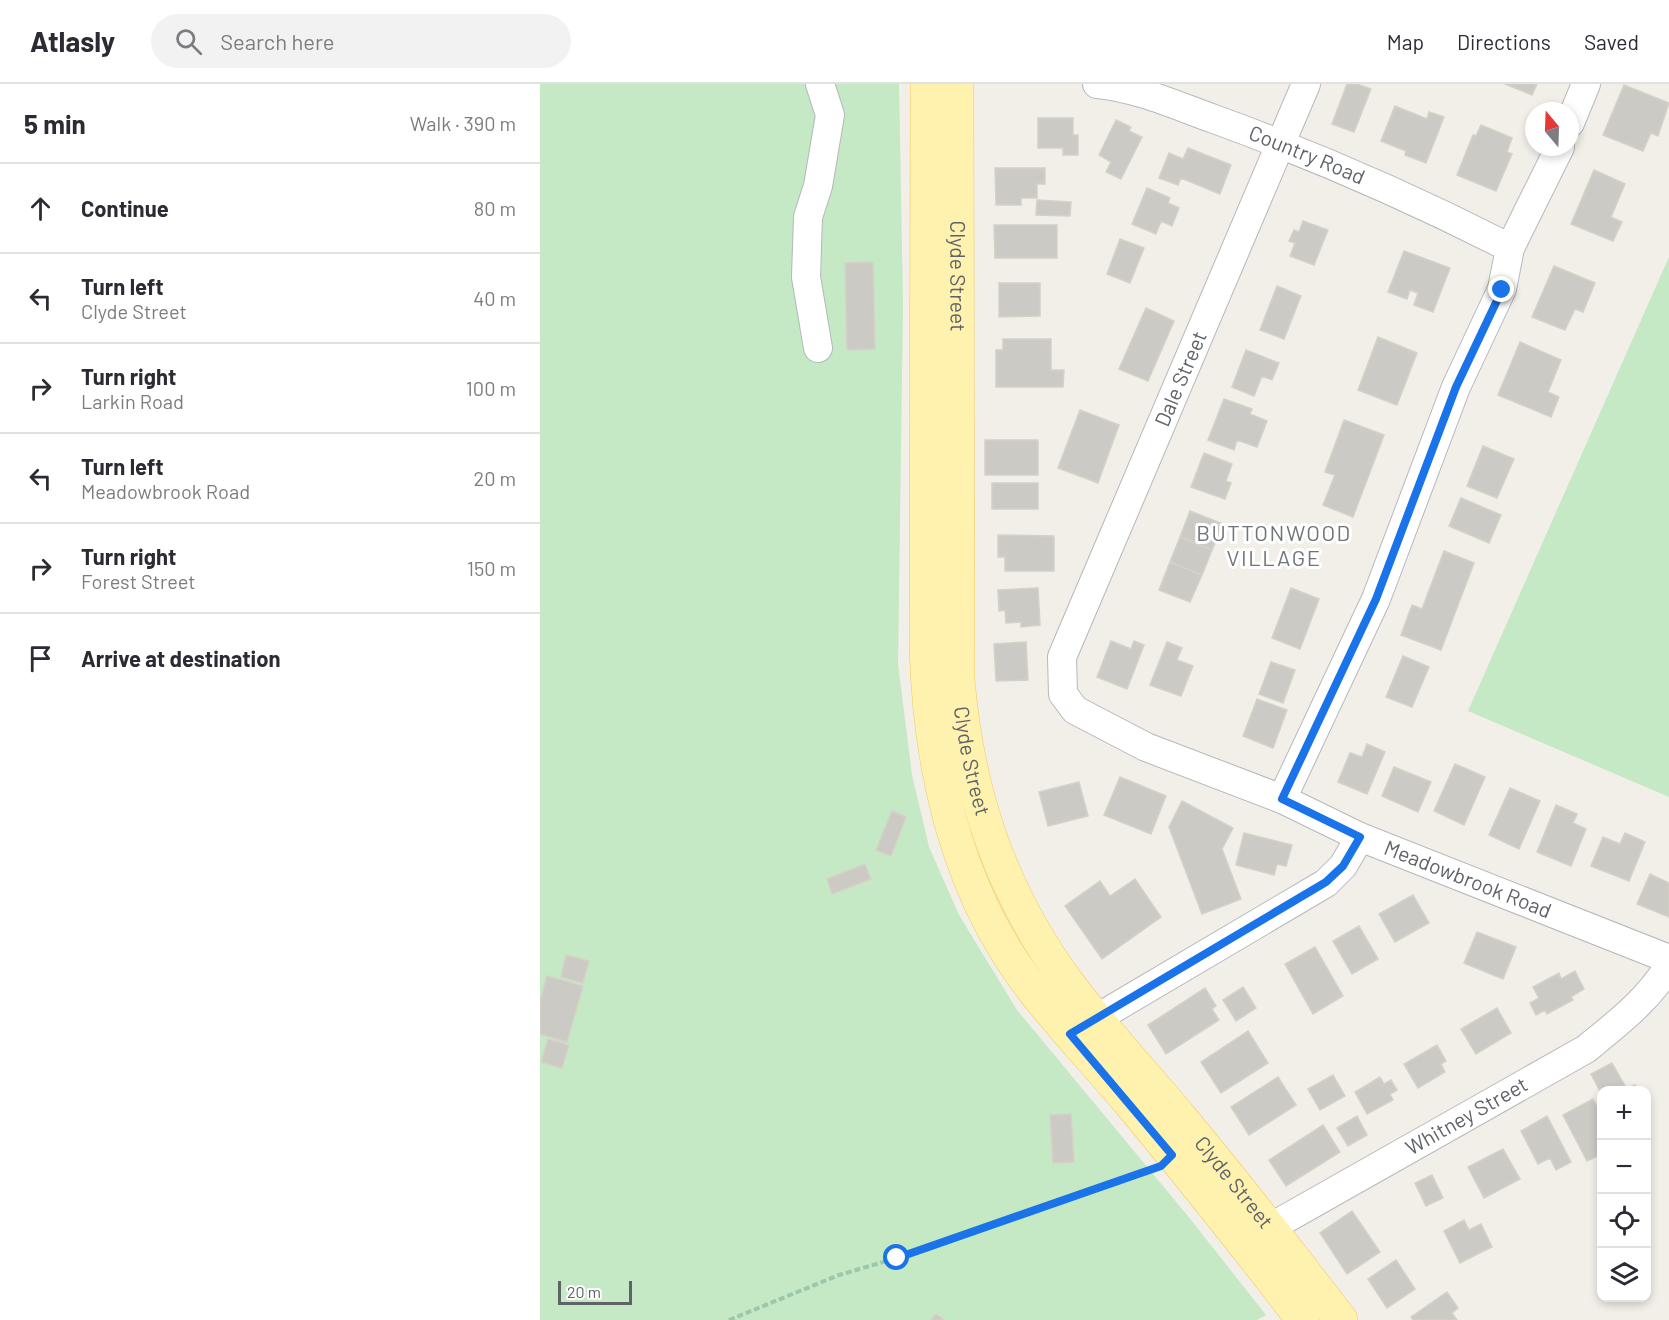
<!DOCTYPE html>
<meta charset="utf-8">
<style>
:root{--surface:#fff;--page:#f2f2f3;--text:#2b2b33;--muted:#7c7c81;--line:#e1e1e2}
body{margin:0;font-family:Barlow,sans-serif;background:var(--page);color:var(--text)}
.controls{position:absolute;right:18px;bottom:18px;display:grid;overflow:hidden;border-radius:12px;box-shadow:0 3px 9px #0003}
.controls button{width:54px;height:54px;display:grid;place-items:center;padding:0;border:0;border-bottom:2px solid var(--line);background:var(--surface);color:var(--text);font:30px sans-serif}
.compass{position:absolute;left:985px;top:18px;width:54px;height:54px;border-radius:50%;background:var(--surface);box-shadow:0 3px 9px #0003;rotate:341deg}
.scale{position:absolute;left:18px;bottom:15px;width:74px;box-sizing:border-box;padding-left:6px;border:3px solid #5f6368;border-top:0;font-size:16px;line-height:21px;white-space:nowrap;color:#5f6368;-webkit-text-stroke:4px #fff;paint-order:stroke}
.stop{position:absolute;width:18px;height:18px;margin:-14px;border:4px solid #1a73e8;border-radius:50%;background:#fff}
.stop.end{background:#1a73e8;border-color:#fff;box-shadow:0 2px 6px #0008}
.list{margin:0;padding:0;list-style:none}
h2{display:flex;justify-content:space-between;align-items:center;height:78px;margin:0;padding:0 24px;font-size:26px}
h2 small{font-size:20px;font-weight:400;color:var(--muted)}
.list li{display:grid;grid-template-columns:39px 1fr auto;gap:18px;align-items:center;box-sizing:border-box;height:90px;padding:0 24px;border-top:2px solid var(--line)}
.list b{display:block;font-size:22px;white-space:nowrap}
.list p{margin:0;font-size:20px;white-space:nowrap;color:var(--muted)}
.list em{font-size:20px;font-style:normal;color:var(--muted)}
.icon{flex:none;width:33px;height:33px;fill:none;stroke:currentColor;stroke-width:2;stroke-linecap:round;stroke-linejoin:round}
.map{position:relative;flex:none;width:1129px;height:1236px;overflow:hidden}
header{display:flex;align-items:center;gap:36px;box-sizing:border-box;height:84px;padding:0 30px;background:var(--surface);border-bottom:2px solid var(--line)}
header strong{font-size:28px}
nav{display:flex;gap:33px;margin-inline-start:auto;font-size:21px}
.search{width:420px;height:54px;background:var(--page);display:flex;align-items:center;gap:15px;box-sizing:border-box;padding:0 21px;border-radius:33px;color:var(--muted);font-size:22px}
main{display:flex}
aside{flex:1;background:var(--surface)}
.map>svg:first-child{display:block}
.green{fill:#c5e8c5}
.building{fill:#cccac5;stroke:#d6d1c6;stroke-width:1.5}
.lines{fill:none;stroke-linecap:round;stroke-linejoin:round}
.minor-casing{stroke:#b5b8bc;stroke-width:30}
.major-casing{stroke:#f2c960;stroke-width:34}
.path{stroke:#9cc7a9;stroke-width:4;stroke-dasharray:6 3;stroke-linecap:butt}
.minor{stroke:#fff;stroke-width:28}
.major{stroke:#fff2af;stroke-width:33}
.route{stroke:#1a73e8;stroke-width:8}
.labels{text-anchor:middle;stroke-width:6;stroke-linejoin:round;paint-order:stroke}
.street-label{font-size:21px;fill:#5f6368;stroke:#fff}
.neighbourhood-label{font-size:22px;letter-spacing:1.5px;fill:#70757a;stroke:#fff}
</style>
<header>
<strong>Atlasly</strong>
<div class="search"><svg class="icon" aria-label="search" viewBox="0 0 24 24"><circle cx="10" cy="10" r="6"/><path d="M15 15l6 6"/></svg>Search here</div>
<nav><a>Map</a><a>Directions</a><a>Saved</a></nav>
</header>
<main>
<aside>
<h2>5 min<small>Walk · 390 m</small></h2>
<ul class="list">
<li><svg class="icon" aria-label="ahead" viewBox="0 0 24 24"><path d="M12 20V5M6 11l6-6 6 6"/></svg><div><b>Continue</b></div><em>80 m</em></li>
<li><svg class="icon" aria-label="left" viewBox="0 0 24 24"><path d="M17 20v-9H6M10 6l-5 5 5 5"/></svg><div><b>Turn left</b><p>Clyde Street</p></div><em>40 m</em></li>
<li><svg class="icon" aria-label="right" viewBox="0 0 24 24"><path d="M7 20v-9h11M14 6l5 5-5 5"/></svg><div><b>Turn right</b><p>Larkin Road</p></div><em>100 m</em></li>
<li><svg class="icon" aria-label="left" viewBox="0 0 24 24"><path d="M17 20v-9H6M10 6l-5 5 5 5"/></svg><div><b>Turn left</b><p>Meadowbrook Road</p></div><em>20 m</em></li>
<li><svg class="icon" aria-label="right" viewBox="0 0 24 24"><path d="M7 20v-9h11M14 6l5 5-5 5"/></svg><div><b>Turn right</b><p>Forest Street</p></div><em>150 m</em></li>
<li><svg class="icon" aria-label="arrive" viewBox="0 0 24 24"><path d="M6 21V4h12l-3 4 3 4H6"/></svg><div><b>Arrive at destination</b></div></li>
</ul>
</aside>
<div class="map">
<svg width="1129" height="1236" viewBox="0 0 1129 1236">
<rect width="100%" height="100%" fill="#f1efe8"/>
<path class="green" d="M0,0H359L363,220L358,580L372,691L389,763L419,831L477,926L647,1131L726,1231L717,1236H0Z
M1129,173V713L928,627Z"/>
<path class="building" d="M807,0H817L831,5L814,48L792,40Z
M965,0H997L992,11Z
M1084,1L1129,19L1118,52L1111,49L1103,67L1063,51Z
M855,22L887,35L889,28L904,33L886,79L865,71L866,67L841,57Z
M498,34H533V51H538V71H523V64H498Z
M576,36L591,43L589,47L602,53L581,95L566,88L571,78L559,71Z
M941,41L972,54L967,68L972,70L956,107L917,91L933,51L936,52Z
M648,64L691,81L680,110L641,94L638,101L619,94L629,69L643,75Z
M455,84H505V100H497V114H481V121H456Z
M1054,86L1085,100L1071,133L1082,138L1073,157L1031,140Z
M607,104L630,114L628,119L639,124L632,142L621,137L616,150L592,140Z
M497,116L531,118L530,132L496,131Z
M763,137L788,146L774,181L750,172L755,159L749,157L754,146L759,148Z
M454,141H517V174H455Z
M580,155L604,164L590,199L567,190Z
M864,167L910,184L893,228L874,221L878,209L870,206L867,215L848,208Z
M333,178L335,265L307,266L305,179Z
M1014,182L1055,199L1043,228L1035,225L1025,246L992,233Z
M459,199H500V232L459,233Z
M737,202L761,212L744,255L720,246Z
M606,224L634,237L608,297L579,285Z
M838,253L877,269L857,321L818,306Z
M463,255H511V286H524L523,303H456V266H463Z
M980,258L1021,276L1008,308L1019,313L1011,333L958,311Z
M706,266L739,279L732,296L722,292L714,312L692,303Z
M684,315L712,325L710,330L727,337L717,363L697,356L694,366L668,356Z
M540,326L579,341L558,399L518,384Z
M804,336L844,351L813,433L783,421L795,391L785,388Z
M445,356H498V391H445Z
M943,362L974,375L957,414L927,402Z
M664,369L692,380L686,397L691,399L685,415L651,403Z
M452,399H498V425H452Z
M921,414L961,431L949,459L909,442Z
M650,427L683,440L672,466L640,453Z
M458,451L514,452V487H465V473H458Z
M640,453L672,466L662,491L630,478Z
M904,467L934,479L901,566L861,551L872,521L882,525Z
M630,478L662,491L650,518L619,506Z
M498,504L500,541L481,543V538L466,539L465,526L459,527L458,506Z
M751,504L779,515L760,565L732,554Z
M571,557L591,565L594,557L604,561L587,605L557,593Z
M486,558L488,596L456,597L454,560Z
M627,558L642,564L637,576L653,582L641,612L610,601Z
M863,572L889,583L872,623L846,613Z
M731,578L755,586L743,619L719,610Z
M717,615L747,626L733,664L703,652Z
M827,660L845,668L827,710L798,698L810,669L822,673Z
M915,680L945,693L924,741L894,727Z
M854,683L891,698L878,728L842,712Z
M580,693L626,712L611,750L564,731Z
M539,698L548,732L508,742L499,708Z
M970,704L1000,717L979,765L949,751Z
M642,717L693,744L682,765L701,815L662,830L629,743Z
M1016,721L1037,730L1033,739L1046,745L1031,782L997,768Z
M352,727L366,733L351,772L336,766Z
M704,749L752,761L746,782L737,780L734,791L696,781Z
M1085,749L1105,758L1089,797L1051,782L1063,753L1080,760Z
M325,780L331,795L292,810L287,795Z
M1110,790L1129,799V833L1097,820Z
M595,795L621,833L562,875L525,822L560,797L570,812Z
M873,811L889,839L855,858L839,830Z
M819,842L838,875L812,890L793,857Z
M937,848L976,863L963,895L924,879Z
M775,863L803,912L773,930L745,880Z
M26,871L49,877L43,899L21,893Z
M1035,887L1044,905L1031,913L1033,916L1007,930L1005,926L996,931L990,919L999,914L993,903L1019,889L1021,895Z
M7,892L43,902L27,958L0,950V917Z
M703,903L716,924L696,937L683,916Z
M665,904L676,922L672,925L679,936L626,970L608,941Z
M957,924L971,949L936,970L921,945Z
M708,947L728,979L681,1009L661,978Z
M8,955L29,961L22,984L1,978Z
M897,961L906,977L901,980L905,988L878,1004L864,980Z
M1072,979L1087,1005L1095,1001L1097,1006H1062V1011L1051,990Z
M793,991L805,1012L780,1026L768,1005Z
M738,993L756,1021L709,1051L691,1023Z
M840,993L844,1000L851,996L857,1006L850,1010L853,1016L827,1030L815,1008Z
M1053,1015L1062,1032V1070L1047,1077L1023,1031Z
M531,1030L534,1078L513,1079L510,1031Z
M817,1032L827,1051L808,1062L797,1044Z
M1007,1032L1031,1078L1016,1086L1010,1074L998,1080L981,1047Z
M783,1041L800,1068L746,1102L729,1076Z
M963,1065L980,1095L944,1114L928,1083Z
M892,1091L903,1114L886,1122L875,1099Z
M812,1127L840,1168L807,1190L780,1149Z
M924,1136L929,1146L941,1140L952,1163L920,1179L904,1147Z
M856,1176L875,1205L847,1224L828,1195Z
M907,1208L918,1224L912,1229L917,1236H873L871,1233Z
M396,1230L404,1236H391Z"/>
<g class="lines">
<defs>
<g id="minor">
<path id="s1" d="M557,0C598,4 635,21 674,35C776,72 874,115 970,164"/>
<path id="s2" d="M766,0L522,573L523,610L535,626L606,663L742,715L820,753L1129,875"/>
<path d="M1030,39L1046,0"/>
<path d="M278,264L266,193L268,133L278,102L290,31L280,0"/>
<path d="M742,715L836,515L916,303L962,205L970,164L1020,63"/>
<path d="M537,946L786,799L803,782L820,753"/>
<path id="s3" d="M710,1155L1046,965C1078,939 1107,917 1129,882"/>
</g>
<g id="major">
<path d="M387,0L386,561C389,678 413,794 482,891C515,937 555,977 590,1019C649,1090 707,1163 763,1236"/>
<path id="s4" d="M417,0L418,596C428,711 461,809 530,902C565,948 604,990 641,1034C696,1100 749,1168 801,1236"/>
</g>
</defs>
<use href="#minor" class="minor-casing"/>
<use href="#major" class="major-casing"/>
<path class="path" d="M189,1236L299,1191L357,1174L610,1085"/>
<use href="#minor" class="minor"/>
<use href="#major" class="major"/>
</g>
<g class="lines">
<path class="route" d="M357,1174L621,1082L632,1071L530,950L786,798L803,782L820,753L742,715L836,515L916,303L962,206"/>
</g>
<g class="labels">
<g class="street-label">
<text dy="7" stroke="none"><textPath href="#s1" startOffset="222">Country Road</textPath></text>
<text dy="7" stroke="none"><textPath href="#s4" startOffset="192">Clyde Street</textPath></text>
<text transform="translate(641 295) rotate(-67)" y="7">Dale Street</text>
<text dy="7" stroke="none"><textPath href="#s4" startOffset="678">Clyde Street</textPath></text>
<text dy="7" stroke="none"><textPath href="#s2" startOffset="1108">Meadowbrook Road</textPath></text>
<text dy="7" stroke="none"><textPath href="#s3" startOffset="249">Whitney Street</textPath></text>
<text dy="7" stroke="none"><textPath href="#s4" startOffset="1182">Clyde Street</textPath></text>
</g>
<g class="neighbourhood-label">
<text x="734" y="457">BUTTONWOOD<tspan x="734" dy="25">VILLAGE</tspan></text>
</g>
</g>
</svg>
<div class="controls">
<button>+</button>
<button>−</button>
<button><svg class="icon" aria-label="locate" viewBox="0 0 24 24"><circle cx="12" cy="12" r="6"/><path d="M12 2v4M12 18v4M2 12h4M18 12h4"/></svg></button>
<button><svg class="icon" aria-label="layers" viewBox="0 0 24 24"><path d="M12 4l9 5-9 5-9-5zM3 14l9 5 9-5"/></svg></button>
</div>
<svg class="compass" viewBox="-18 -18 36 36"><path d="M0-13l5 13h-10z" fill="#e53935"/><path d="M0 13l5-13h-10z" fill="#7c7c81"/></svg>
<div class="scale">20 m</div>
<div class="stop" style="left:357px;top:1174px"></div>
<div class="stop end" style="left:962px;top:206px"></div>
</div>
</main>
